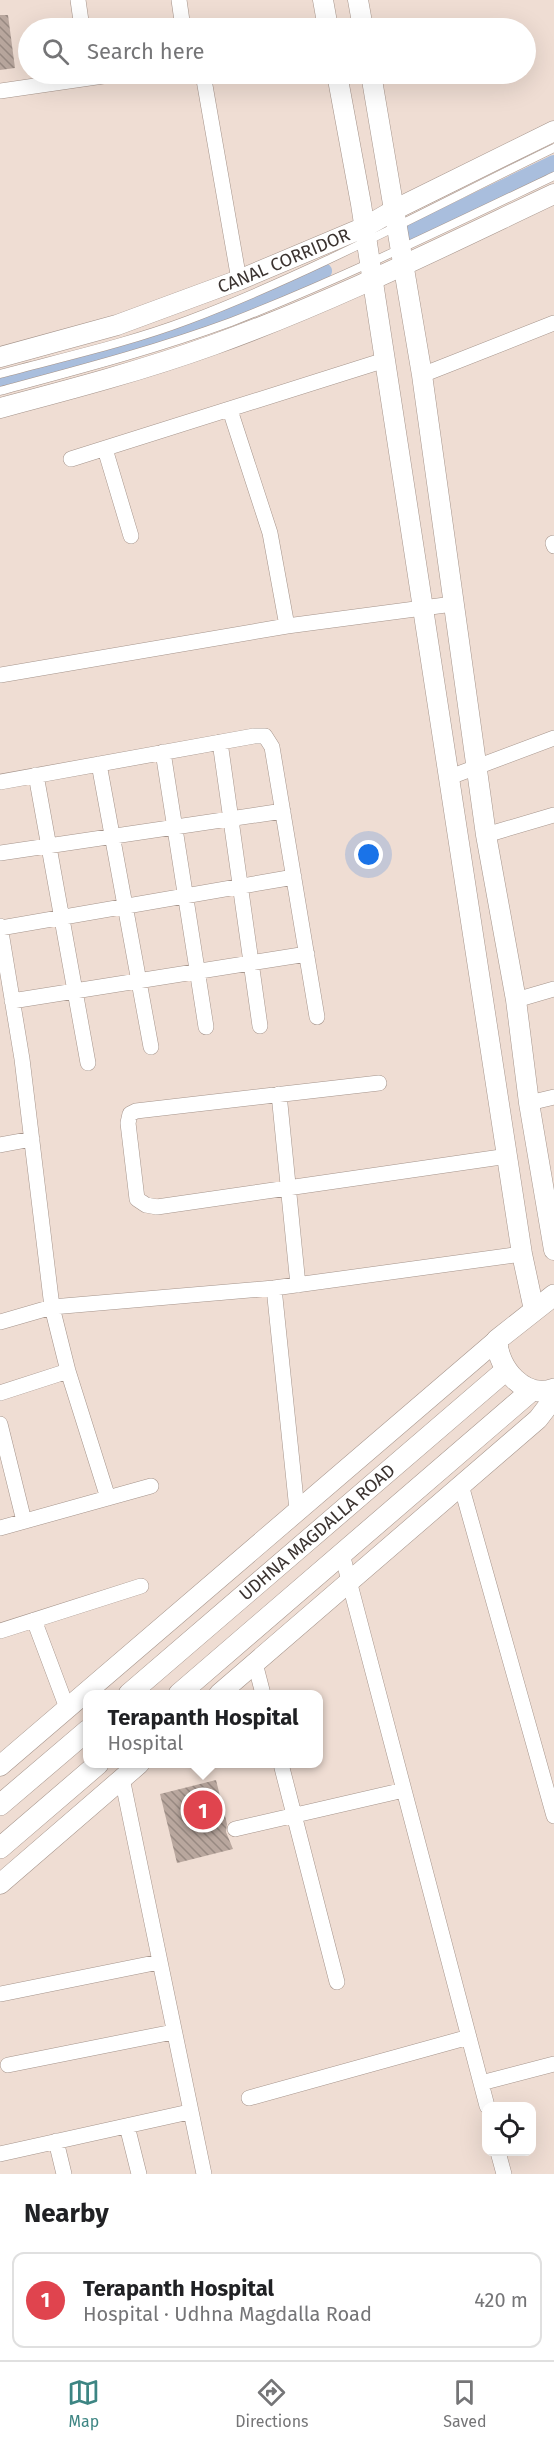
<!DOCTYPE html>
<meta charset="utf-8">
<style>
:root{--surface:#fff;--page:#f2f2f2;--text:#202124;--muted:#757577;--line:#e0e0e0;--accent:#3d8583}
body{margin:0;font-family:"Fira Sans",sans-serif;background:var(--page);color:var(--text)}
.controls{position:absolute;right:18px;bottom:18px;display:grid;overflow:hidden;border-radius:12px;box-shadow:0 6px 24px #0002}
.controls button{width:54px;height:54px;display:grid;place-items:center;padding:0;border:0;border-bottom:2px solid var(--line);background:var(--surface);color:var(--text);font:30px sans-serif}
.you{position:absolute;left:369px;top:855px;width:21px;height:21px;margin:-15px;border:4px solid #fff;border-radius:50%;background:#1a73e8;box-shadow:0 0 0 9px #1a73e833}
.badge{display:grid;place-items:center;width:39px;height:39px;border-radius:50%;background:var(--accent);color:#fff;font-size:20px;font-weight:700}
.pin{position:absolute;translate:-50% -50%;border:3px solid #fff;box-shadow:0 2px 6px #0006}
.popup{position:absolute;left:83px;top:1690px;width:240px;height:78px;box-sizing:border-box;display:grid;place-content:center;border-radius:12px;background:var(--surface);filter:drop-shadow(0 2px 4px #0005);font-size:20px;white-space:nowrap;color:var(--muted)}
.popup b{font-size:22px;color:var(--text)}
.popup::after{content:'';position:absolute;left:50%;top:100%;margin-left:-12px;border:12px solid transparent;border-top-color:var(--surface)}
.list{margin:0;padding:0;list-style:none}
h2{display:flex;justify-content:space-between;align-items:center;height:78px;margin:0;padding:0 24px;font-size:26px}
h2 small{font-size:20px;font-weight:400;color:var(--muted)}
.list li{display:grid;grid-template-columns:39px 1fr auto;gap:18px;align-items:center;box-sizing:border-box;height:96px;margin:0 12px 12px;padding:0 12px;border:2px solid var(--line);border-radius:12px}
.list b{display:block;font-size:22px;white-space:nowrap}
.list p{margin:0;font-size:20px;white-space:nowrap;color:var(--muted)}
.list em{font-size:20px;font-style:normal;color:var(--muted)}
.icon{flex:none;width:33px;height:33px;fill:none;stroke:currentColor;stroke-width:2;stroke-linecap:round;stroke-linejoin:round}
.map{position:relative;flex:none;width:554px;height:2174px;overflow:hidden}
.search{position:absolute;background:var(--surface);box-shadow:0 6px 24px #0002;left:18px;right:18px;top:18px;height:66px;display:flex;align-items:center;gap:15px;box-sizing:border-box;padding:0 21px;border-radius:33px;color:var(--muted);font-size:22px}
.sheet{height:186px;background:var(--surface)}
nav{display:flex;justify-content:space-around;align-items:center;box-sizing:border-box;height:84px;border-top:2px solid var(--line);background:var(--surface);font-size:16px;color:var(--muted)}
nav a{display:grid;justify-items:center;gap:3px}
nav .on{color:var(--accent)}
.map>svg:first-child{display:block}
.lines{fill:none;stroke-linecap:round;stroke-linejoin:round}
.canal{stroke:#a9bedd;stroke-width:16}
.building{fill:url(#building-back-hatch)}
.service-casing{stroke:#a5948b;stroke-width:9}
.minor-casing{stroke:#a5948b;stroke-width:16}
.tertiary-casing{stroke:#a5948b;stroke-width:21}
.secondary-casing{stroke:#a5948b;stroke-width:22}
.service{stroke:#fff;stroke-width:8}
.minor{stroke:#fff;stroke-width:15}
.tertiary{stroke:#fff;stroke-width:20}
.secondary{stroke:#fff;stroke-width:21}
.labels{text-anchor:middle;stroke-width:5;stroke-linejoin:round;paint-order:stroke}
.street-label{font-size:18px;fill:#3b3330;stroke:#efddd3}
</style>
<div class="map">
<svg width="554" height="2174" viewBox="0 0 554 2174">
<defs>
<pattern id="building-back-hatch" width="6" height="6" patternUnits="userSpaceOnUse" patternTransform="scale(1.5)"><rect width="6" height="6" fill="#b9a79e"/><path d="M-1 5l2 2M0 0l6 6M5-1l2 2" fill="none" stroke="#988981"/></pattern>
</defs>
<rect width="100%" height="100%" fill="#efddd3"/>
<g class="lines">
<path class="canal" d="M405,235L554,163
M0,384L139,346L191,328L324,271"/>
</g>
<path class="building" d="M0,15H8L15,68L0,70Z
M216,1780L227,1824L226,1832L233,1849L177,1863L160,1794Z"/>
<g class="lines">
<defs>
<path id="service" d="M0,374C63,357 127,343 188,320C314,272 433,207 554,148
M0,391C78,370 155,350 231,322C341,279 447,227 554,176"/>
<path id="minor" d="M78,0L82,28
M179,0L183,28
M203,74L239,280
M0,91L117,74
M422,375L554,323
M230,410L270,533L287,626
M105,449L131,536
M71,459L385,360
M553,543L554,546
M0,675L287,626L453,604
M220,742L260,1026
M163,752L206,1027
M99,764L151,1047
M36,775L88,1063
M450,777L554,738
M0,782L254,736H265L272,747L317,1017
M486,835L554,815
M0,853L283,811
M0,926L22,1059L52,1307L68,1371L108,1498
M0,928L294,877
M516,1000L554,989
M12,1001L307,954
M379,1083L136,1111L130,1114L128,1123L137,1199L146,1205L157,1207L508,1156
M279,1094L298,1285
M529,1103L554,1097
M0,1145L32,1139
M274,1288L297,1510
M0,1322L52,1307L274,1288L522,1254
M0,1393L68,1371
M0,1424L24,1521
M461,1485L554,1816
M0,1528L151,1486
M342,1554L487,2106
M34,1620L67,1708
M0,1631L141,1586
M255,1663L263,1694
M281,1764L337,1982
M122,1778L204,2174
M235,1829L404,1790
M1,1994L159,1962
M8,2065L173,2032
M481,2083L554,2064
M249,2098L469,2037
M127,2126L139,2174
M56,2141L64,2174
M498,2152L504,2174
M0,2154L189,2112"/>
<g id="tertiary">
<path d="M323,0L328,28"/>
<path d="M358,0L363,28"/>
<path d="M337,74L361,204L522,1254L534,1310"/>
<path d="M371,74L422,375L486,835L516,1000L529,1103L554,1250"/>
<path id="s1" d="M0,357L117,325L239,280L365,227L396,209L554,131"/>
<path d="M0,408C72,389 144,370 213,345C330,303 442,247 554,194"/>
<path d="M219,1694L538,1419L554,1398"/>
<path d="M0,1766L497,1340"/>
<path d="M0,1884L139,1764"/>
</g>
<g id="secondary">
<path d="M554,1295L497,1340C497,1368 525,1400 554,1389"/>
<path id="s2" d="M129,1694L506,1370"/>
<path d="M179,1694L531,1391"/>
<path d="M0,1805L88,1730"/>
<path d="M0,1848L98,1764"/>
</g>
</defs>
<use href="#service" class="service-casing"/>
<use href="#minor" class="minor-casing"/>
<use href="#tertiary" class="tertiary-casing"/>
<use href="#secondary" class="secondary-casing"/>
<use href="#service" class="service"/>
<use href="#minor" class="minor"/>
<use href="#tertiary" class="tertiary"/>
<use href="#secondary" class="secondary"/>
</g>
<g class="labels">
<g class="street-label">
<text dy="6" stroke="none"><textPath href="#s1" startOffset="300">CANAL CORRIDOR</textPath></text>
<text dy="6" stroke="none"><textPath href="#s2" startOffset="248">UDHNA MAGDALLA ROAD</textPath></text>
</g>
</g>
</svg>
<div class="controls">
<button><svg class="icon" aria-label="locate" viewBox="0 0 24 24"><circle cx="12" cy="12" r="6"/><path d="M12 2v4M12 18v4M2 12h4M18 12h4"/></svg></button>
</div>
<div class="you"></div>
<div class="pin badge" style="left:203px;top:1810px;background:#e0444e">1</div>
<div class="popup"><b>Terapanth Hospital</b>Hospital</div>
<div class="search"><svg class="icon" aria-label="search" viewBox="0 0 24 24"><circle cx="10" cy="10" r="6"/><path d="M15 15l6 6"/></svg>Search here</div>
</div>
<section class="sheet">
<h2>Nearby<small></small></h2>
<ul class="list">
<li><span class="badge" style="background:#e0444e">1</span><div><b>Terapanth Hospital</b><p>Hospital · Udhna Magdalla Road</p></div><em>420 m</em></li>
</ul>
</section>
<nav>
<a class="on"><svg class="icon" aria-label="map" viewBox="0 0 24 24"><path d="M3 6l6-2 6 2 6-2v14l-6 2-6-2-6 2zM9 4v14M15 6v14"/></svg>Map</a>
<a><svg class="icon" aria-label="directions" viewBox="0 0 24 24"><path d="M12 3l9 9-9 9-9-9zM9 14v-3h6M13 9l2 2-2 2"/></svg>Directions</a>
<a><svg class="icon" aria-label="saved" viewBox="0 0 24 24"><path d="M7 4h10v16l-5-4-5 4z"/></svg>Saved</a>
</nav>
